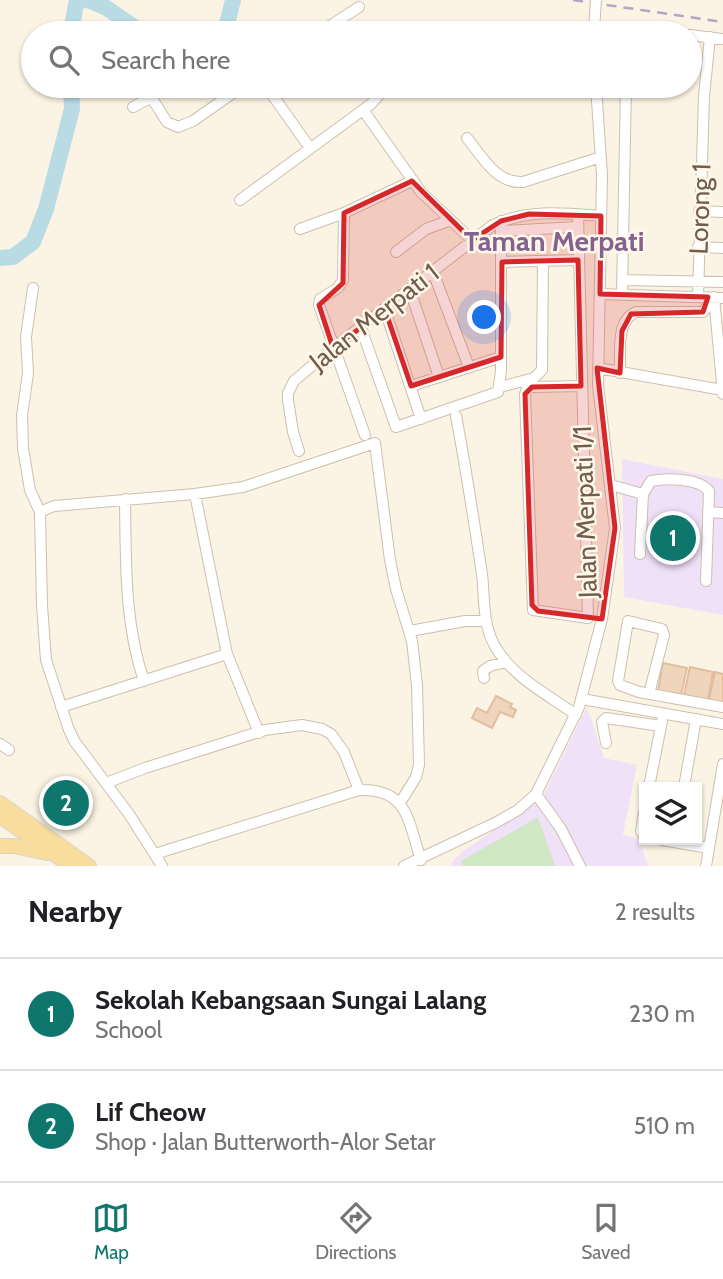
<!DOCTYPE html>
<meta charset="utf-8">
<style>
:root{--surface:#fff;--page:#f2f2f2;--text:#202124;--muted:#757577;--line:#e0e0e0;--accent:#0f766e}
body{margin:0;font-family:Cabin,sans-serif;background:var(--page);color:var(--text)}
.controls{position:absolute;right:21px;bottom:21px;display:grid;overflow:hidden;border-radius:0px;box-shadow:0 2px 5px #0004}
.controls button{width:63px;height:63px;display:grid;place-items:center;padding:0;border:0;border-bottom:2px solid var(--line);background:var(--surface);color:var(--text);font:35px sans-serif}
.you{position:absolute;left:485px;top:318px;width:24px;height:24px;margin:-18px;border:5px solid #fff;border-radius:50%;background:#1a73e8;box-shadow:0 0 0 10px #1a73e833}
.badge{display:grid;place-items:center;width:46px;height:46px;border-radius:50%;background:var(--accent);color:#fff;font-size:23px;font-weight:700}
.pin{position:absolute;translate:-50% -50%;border:4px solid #fff;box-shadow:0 2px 7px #0006}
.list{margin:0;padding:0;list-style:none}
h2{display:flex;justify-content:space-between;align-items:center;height:91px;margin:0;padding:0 28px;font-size:30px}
h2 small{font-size:23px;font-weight:400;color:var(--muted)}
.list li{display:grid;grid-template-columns:46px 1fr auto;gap:21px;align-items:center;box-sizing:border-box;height:112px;padding:0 28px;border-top:2px solid var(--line)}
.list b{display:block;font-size:26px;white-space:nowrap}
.list p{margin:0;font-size:23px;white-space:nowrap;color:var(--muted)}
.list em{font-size:23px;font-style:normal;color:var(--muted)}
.icon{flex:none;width:38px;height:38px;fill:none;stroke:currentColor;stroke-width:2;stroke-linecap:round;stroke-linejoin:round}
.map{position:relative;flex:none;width:723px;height:866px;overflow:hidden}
.search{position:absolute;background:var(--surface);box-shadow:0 2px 5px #0004;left:21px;right:21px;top:21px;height:77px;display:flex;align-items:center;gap:18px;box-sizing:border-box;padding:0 24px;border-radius:38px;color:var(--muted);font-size:26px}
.sheet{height:315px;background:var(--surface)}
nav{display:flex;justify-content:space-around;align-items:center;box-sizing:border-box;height:98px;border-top:2px solid var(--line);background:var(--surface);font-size:19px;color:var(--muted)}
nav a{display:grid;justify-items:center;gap:4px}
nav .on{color:var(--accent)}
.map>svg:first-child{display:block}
.education{fill:#f1e1f8}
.green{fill:#cfe8c3}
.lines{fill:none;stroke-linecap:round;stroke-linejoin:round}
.river{stroke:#b9dbe4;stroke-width:16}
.building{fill:#f0d5bd;stroke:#e2bd9e;stroke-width:2}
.minor-casing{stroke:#cebfae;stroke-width:12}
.major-casing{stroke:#dbd5d0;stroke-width:16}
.minor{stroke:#fff;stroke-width:10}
.major{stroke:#f8dd9f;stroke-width:14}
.rail{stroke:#b8a3c4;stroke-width:2.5;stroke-dasharray:10 7;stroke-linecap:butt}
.minor-bridge-casing{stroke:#cebfae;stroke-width:12;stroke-linecap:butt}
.minor-bridge{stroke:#fff;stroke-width:10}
.marked{fill:#d62828;fill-opacity:0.2;stroke:#d62828;stroke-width:5;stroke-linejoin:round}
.labels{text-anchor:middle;stroke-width:5;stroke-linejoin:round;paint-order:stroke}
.street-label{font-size:26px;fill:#735c4b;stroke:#fef8ea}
.neighbourhood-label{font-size:28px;font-weight:bold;fill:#84628f;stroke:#fef8ea}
</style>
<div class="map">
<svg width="723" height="866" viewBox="0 0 723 866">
<rect width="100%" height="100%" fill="#fbf4e4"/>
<path class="education" d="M622,459L723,479V615L624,597Z
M587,707L604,758L637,765L623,835L639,839L648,866H452L451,863L463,851L542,798Z"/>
<path class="green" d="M538,817L555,866H463L461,861Z"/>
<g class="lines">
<path class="river" d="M88,0L105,7L143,33
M71,33L76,4L82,0
M221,33L226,28L233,0
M0,258L13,257L33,242L46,209L72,109L71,86"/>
</g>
<path class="building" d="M663,663L687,668L681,695L658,691Z
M690,667L713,672L708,700L684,695Z
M715,672L723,674V703L709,700Z
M496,696L512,704L510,707L516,710L513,717L500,712L492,728L472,718L477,708L487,713Z"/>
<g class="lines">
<defs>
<path id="minor" d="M319,33L359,7
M594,33L595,14
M633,33L647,29L680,33
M690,35L723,39
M266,86L310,148
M133,107L148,99L153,100L167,122L178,127L193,121L243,86
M363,110L421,192L472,240
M467,138C482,156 496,184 523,182L601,157
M240,200L371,104L387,86
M699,211L723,212
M344,213L343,280L338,288L320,299L319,305L365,435
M578,214L588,618L533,610L525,394L527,389L532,387L581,386
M300,229L344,213L412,181
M503,231L577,227
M698,247L723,248
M396,252L426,229L451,220
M502,262L578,260
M433,272L469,367
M622,280L723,282
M33,288L26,337L28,373L22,416L23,448L30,490L40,512L42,605L46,660L69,730L75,742L129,814L162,866
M410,290L439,377
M600,294L723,298
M622,294L626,86
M698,296L704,96L710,37
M714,297L723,394
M385,310L421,419
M361,328L396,427L498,392L501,371V221
M598,368L723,390
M620,373C621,353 615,321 636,312H703L707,307L708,297
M411,386L501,357
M500,387L534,378L542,370L543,261
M456,416C466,468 474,521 482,574C485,601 482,628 498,651C516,679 550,696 576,715
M299,451L293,432L288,400V393L294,381L333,348L493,225C527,209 564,213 601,216
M611,485L643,494L651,481C666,478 699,478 709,491L706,581
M195,494L227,654L259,733
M125,499C126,559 124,623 144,681
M40,512L54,506L195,494L243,487L375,443L390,560L396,589L412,641L417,685L419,765L416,777L400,803
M708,512L723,513
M640,554L643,494
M410,631L465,621H485
M484,678L483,671L490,666L506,662
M649,694L664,635L662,629L628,621L618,681L620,685L639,692L723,707
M582,699L723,724
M61,707L227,654
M606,743L602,722L606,718L661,726
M0,744L9,750
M106,783L145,768L265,730L302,725L322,729L331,734L344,752L359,790
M649,787L662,721
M684,787L696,719
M536,794L561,829L580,866
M644,813L641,831L644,836
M662,840L709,848
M155,854L359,790C408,788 408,821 421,860
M404,866L497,822L518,810L536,794L579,707L602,619L615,528L598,385L602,175L596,86
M706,866L723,764"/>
<path id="major" d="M0,803L89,866
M0,816L71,866
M0,846H14L47,853"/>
</defs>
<use href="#minor" class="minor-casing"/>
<use href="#major" class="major-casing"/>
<use href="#minor" class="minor"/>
<use href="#major" class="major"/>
<path class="rail" d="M573,0L723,22"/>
<defs>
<path id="minor-bridge" d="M595,14L596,0"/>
</defs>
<use href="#minor-bridge" class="minor-bridge-casing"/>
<use href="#minor-bridge" class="minor-bridge"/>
</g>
<path class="marked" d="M412,181L472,240L501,221L529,214L601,216L600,294L708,297L703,312L631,314L622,331L620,373L597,368L615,528L602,619L538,611L532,605L525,394L532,387L581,386L578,260L502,262L501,357L411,386L385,310L333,348L319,305L343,283L344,213Z"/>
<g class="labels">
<g class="street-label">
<text transform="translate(700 209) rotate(-88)" y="9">Lorong 1</text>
<text transform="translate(374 317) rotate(-38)" y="9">Jalan Merpati 1</text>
<text transform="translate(585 512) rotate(-92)" y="9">Jalan Merpati 1/1</text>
</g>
<g class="neighbourhood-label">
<text x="554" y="251">Taman Merpati</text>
</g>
</g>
</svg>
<div class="controls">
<button><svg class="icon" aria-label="layers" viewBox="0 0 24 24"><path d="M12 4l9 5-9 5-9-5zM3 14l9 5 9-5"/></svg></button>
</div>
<div class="you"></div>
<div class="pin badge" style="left:673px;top:538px">1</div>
<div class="pin badge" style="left:66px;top:803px">2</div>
<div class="search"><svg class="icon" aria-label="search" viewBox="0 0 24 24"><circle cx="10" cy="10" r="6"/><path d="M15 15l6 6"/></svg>Search here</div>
</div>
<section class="sheet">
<h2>Nearby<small>2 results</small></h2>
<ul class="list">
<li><span class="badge">1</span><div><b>Sekolah Kebangsaan Sungai Lalang</b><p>School</p></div><em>230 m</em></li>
<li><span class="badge">2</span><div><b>Lif Cheow</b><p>Shop · Jalan Butterworth-Alor Setar</p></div><em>510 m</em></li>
</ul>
</section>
<nav>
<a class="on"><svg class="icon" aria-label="map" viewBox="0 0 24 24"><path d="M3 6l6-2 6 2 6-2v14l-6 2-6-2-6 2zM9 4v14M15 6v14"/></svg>Map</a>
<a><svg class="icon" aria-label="directions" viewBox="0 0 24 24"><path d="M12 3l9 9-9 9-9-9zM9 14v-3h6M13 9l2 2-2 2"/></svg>Directions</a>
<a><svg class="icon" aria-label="saved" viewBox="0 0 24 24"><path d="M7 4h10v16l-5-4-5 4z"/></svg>Saved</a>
</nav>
